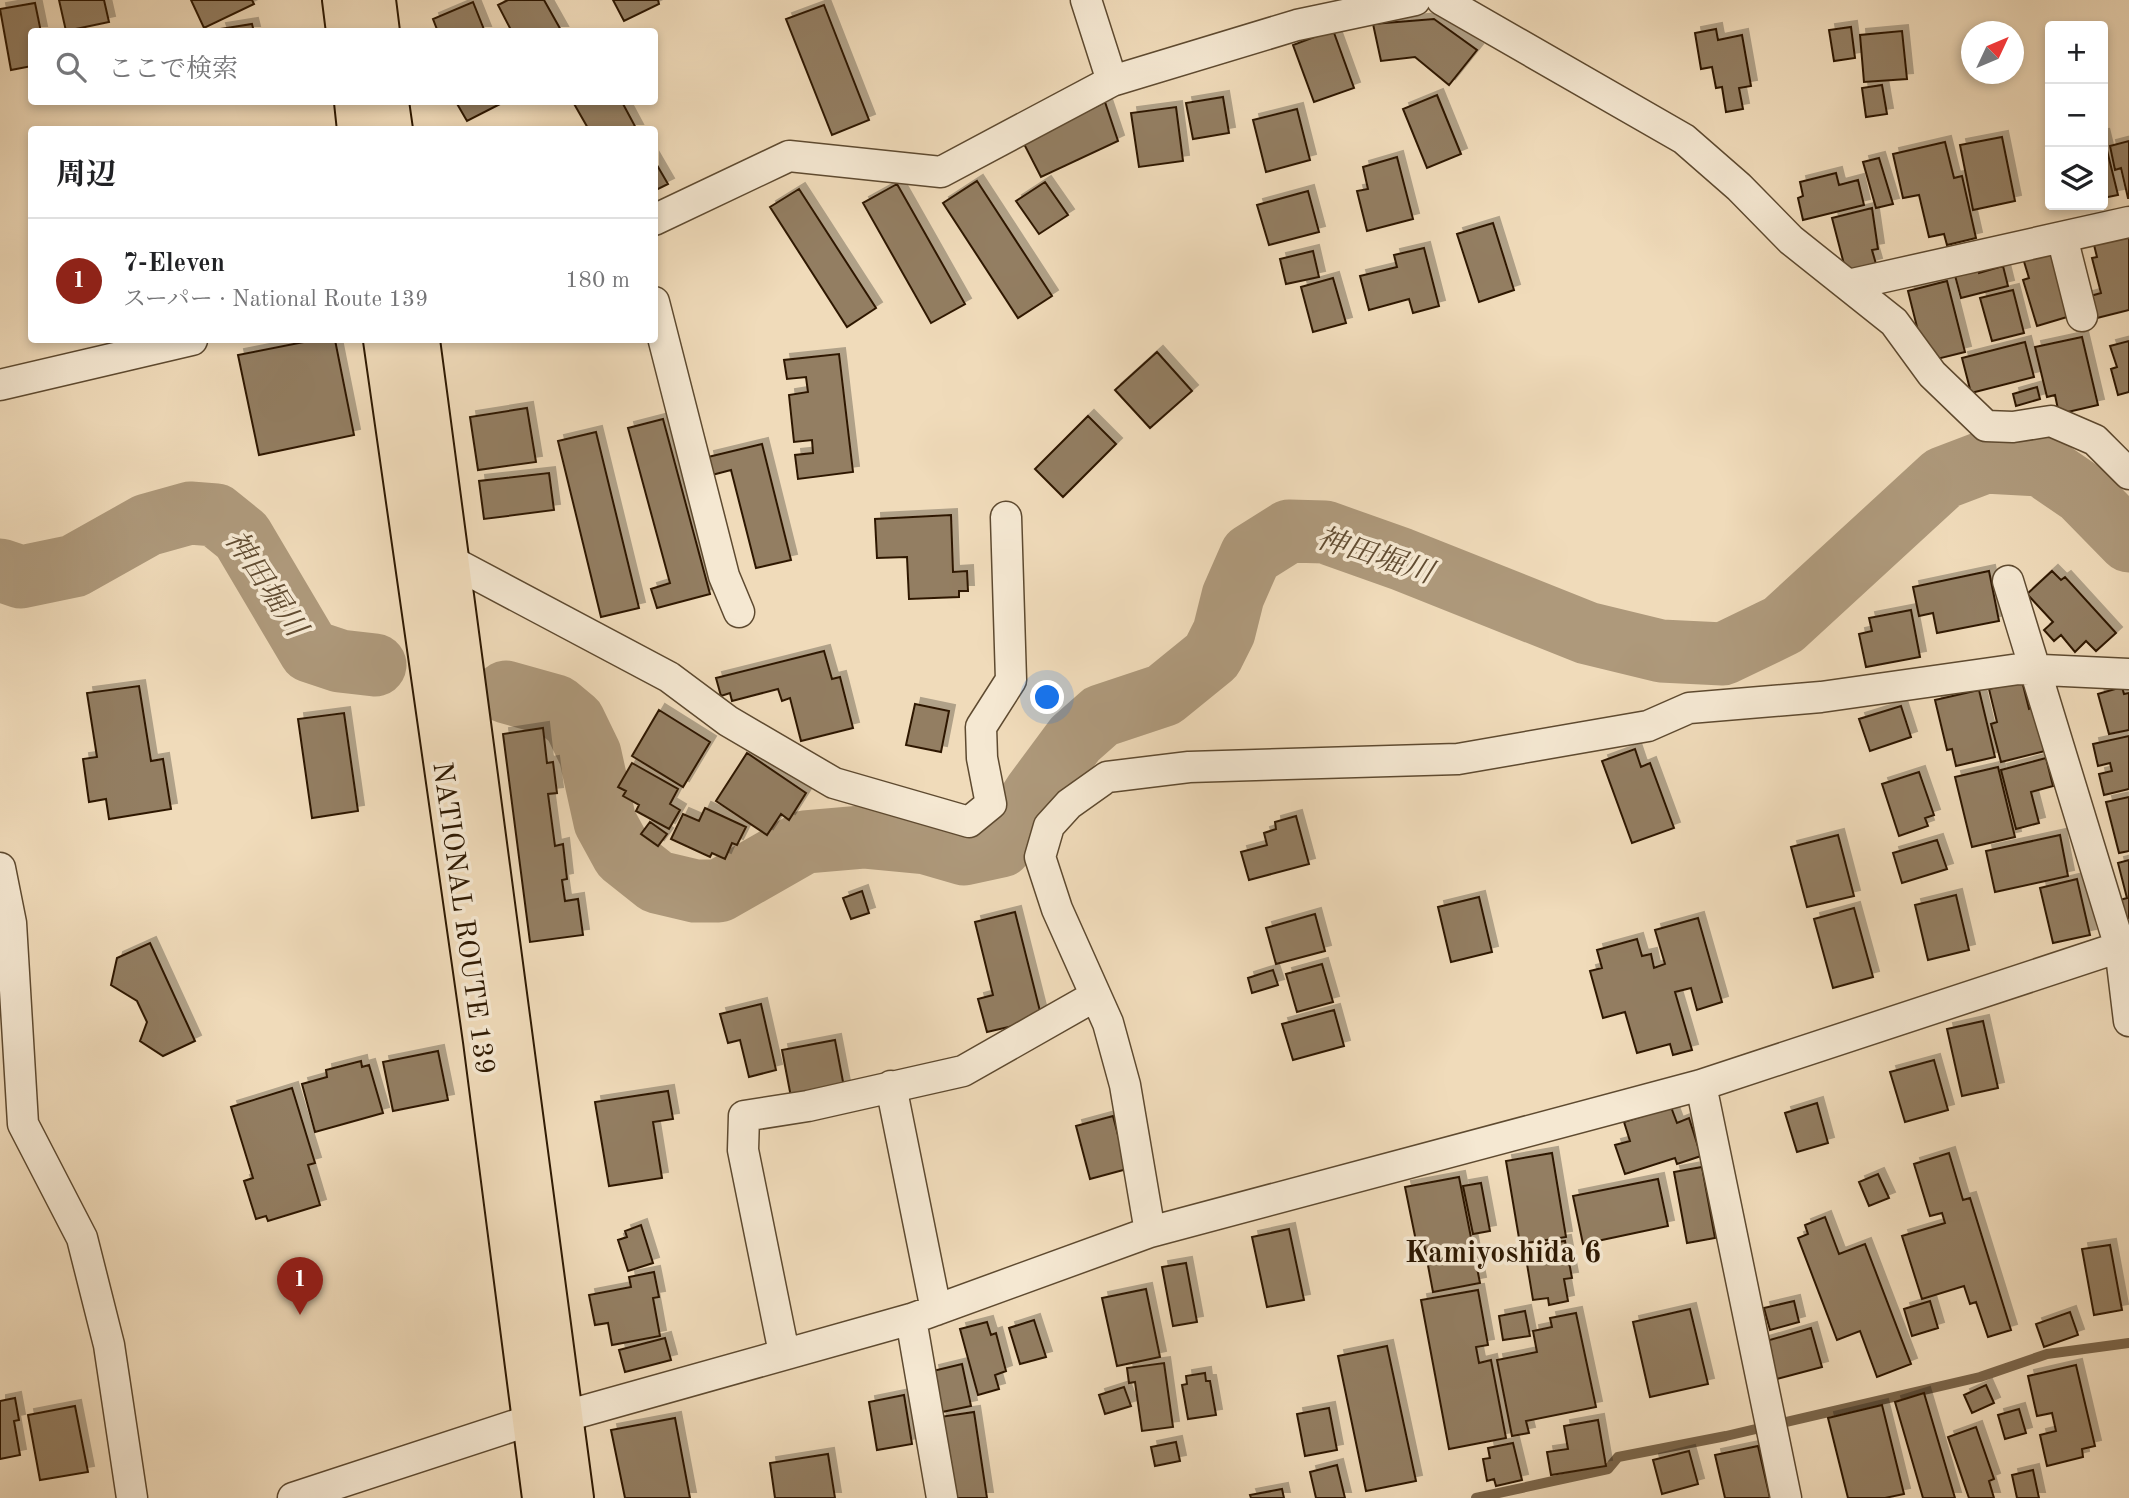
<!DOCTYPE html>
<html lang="ja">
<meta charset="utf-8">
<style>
:root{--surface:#fff;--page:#f6f6f6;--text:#202124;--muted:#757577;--line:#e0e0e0;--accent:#8f2418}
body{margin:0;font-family:"Old Standard TT","Noto Serif JP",serif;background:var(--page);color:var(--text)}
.controls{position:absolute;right:21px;top:21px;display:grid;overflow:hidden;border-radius:7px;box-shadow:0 4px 10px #0003}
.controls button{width:63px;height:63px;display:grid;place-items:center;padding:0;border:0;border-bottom:2px solid var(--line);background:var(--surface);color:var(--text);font:35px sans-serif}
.compass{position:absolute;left:1961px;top:21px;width:63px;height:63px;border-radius:50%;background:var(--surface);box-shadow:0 4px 10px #0003;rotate:46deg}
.you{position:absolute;left:1048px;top:698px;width:24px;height:24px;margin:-18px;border:5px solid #fff;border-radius:50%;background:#1a73e8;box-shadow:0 0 0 10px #1a73e833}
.badge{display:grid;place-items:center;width:46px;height:46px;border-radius:50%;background:var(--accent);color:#fff;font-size:23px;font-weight:700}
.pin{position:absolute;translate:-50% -58px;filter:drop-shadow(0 2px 4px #0008)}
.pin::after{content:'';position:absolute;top:37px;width:24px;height:21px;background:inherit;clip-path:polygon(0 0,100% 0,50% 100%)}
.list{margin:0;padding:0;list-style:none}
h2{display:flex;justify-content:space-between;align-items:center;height:91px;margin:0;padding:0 28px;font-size:30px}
h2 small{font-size:23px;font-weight:400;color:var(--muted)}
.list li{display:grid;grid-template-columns:46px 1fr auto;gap:21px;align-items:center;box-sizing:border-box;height:126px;padding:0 28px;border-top:2px solid var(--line)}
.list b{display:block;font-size:26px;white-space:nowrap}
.list p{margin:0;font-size:23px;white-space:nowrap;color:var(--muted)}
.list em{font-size:23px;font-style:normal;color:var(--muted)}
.icon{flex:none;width:38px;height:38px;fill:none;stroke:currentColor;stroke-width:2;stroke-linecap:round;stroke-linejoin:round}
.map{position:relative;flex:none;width:2129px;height:1498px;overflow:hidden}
.search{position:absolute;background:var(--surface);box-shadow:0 4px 10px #0003;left:28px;top:28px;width:630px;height:77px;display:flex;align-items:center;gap:18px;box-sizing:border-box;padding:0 24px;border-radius:7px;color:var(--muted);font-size:26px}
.panel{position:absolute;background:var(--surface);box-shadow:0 4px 10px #0003;left:28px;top:126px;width:630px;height:217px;border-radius:7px}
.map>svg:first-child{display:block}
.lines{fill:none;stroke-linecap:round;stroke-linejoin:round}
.stream{stroke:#7b664b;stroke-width:10}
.river{stroke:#ae997b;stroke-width:63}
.building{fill:#937e62;stroke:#2e1902;stroke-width:2;filter:url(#shadow)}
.minor-casing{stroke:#5e4a30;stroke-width:33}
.trunk-casing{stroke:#2e1902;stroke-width:42}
.minor{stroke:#f5e8d2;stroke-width:30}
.trunk{stroke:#f0dbba;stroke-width:38}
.labels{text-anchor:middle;stroke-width:7;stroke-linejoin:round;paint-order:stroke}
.street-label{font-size:28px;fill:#2e1902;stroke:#f5e8d2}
.water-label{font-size:30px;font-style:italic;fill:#614c32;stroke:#f5e8d2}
.neighbourhood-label{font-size:30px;font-weight:bold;fill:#2e1902;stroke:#f5e8d2}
</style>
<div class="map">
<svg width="2129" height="1498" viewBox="0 0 2129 1498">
<defs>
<filter id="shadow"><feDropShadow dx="6" dy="-6" stdDeviation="0" flood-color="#0004"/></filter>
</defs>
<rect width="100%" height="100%" fill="#f0dbba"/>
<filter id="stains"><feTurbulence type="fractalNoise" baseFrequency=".00286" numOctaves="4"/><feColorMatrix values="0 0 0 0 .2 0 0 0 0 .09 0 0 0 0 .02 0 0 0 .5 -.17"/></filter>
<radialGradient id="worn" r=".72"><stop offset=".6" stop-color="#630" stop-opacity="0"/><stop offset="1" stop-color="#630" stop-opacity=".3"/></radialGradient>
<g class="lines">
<path class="stream" d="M1476,1498L1608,1469L1618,1457L1726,1436L1980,1377L2047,1354L2129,1343"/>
<path class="river" d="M0,570L21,577L74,566L147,525L190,513L216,515L242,536L310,651L340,661L375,665
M506,692L556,706L574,721L590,754L605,822L623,855L657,882L695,891H719L805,842L863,837L926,843L964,854L1001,846L1035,793L1075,739L1101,716L1164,695L1212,656L1224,632L1233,596L1251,555L1289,531L1325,532L1401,559L1587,633L1661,651L1723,654L1783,625L1943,478L1985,462L2041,465L2082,493L2129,541"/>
</g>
<path class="building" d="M59,0H104L109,22L66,31Z
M191,0H252L254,4L204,28Z
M508,0H544L562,32H512L498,5Z
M613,0H658L659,4L624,21Z
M473,2L485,32H438L433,19Z
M35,3L41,32H32V66L11,70L0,9Z
M824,5L869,120L832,135L786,19Z
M1434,19L1477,50L1449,85L1415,57L1381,61L1373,24Z
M252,24L254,32H221L220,29Z
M1851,27L1855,58L1834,61L1829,30Z
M1716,29L1718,40L1742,35L1751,86L1739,88L1743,109L1726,112L1722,87L1716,88L1712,67L1701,69L1695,33Z
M1333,30L1354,88L1314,102L1293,45Z
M1902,31L1907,79L1864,82L1860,35Z
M1882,85L1887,114L1866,117L1862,88Z
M1437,95L1461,154L1427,168L1403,109Z
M1223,97L1229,133L1193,139L1186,103Z
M456,102H504L467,121Z
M573,102H622L637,130H589Z
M1105,102L1118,141L1041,177L1023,142Z
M1176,107L1183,161L1139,167L1131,113Z
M1297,109L1310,160L1266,172L1253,120Z
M2103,134L2118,195L2103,198Z
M2002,137L2015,201L1973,210L1960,145Z
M2129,141V198H2128L2121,168L2115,170L2110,146Z
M1945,142L1954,178L1962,176L1976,238L1947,245L1944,234L1929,237L1919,195L1903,198L1893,154Z
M1397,157L1413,219L1367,231L1357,191L1368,189L1363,167Z
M1879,158L1893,204L1876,208L1863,162Z
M654,160L668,184L654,191Z
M1836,173L1839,185L1858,180L1864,205L1803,220L1798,198L1803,196L1800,182Z
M977,181L1052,296L1018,318L943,203Z
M1045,182L1068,215L1039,234L1016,201Z
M897,184L965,304L931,323L863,203Z
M799,189L876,308L847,327L770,207Z
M1308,191L1319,232L1269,245L1257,205Z
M1872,208L1878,249L1872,250L1876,264L1846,272L1832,218Z
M1493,223L1514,290L1479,302L1457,234Z
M2129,236V310L2093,319L2087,297L2101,293L2092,258L2097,257L2094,245Z
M2055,245L2077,314L2037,326L2023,280L2029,278L2022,255Z
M1424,248L1439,306L1413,313L1409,299L1369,310L1360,276L1397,267L1394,255Z
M1313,251L1319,277L1286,284L1280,259Z
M1977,262L1979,273L2003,266L2008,286L1961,298L1953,268Z
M1333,278L1346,323L1313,332L1301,287Z
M1947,281L1965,352L1933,360L1922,347L1908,291Z
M2013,290L2024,333L1992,341L1980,298Z
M2082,337L2098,405L2059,414L2055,395L2047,397L2035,347Z
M314,340H335L354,435L259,455L238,355Z
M2129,341V392L2118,395L2111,369L2117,367L2110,346Z
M2025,342L2034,377L1971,393L1962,358Z
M1157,352L1192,391L1150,428L1115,390Z
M839,354L853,472L798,479L795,455L813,453L812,440L794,442L789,395L808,392L806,377L787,379L784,360Z
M2037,387L2040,399L2016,406L2013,394Z
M527,408L536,462L478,470L470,417Z
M1088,416L1116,444L1063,497L1035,469Z
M663,419L710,594L657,608L651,589L670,583L628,428Z
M596,432L639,608L601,617L558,441Z
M762,444L791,560L756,568L731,470L712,475L708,457Z
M549,473L554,510L484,519L479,481Z
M951,515L953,572L967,571L968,591H959V597L909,599L907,557L877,558L875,519Z
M1989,571L1999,621L1937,633L1933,613L1919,616L1913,587Z
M2052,571L2061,580L2065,577L2116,633L2096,651L2086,641L2075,652L2061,635L2054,641L2044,630L2053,622L2027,594Z
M1911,610L1920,657L1866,667L1859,634L1872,631L1869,618Z
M824,651L832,679L840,677L853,728L801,741L790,698L782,701L778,689L732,701L730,693L721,696L716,678Z
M2022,681L2029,709L2034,707L2045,751L2001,762L1991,724L1997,722L1989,689Z
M139,686L151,761L163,759L171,809L109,819L106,799L89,802L83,759L97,757L87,693Z
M2122,687L2124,694L2129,693V730L2109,734L2098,694Z
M1979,690L1995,757L1956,766L1952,749L1947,750L1935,700Z
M915,704L949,711L941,752L906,745Z
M1901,706L1911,737L1870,751L1859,719Z
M659,710L710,742L683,787L632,756Z
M344,713L358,811L312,818L298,719Z
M543,728L547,763L553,762L557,793L548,794L555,846L563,844L567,879L562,880L565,901L578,899L583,935L530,942L503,734Z
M2129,736V789L2104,795L2099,774L2112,771L2110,763L2098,766L2093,744Z
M1635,749L1641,767L1650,763L1674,828L1632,843L1602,761Z
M747,753L806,793L789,820L781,814L767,835L716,801Z
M2046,758L2053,786L2031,792L2039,823L2016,829L2001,770Z
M632,763L678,789L670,804L680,810L669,829L636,811L639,805L623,796L626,791L618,787Z
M1998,767L2015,837L1972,847L1955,777Z
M1919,772L1934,815L1925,818L1928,826L1899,836L1882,784Z
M2129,797V851L2119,853L2106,802Z
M705,808L746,827L737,845L732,843L725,859L712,853L710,857L671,839L683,814L699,821Z
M1296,816L1309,864L1249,880L1241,852L1267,845L1264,833L1276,829L1275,822Z
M650,822L667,834L658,846L641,834Z
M1838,835L1854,896L1807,907L1791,847Z
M2060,835L2068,876L1995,892L1986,851Z
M1937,840L1947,869L1902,883L1893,853Z
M2129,860V918L2125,919L2120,900L2127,898L2118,863Z
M2077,879L2090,935L2053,943L2040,888Z
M862,891L869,913L851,919L843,898Z
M1956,895L1969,950L1928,960L1915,905Z
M1479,897L1492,952L1451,962L1438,907Z
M1854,908L1873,977L1833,988L1814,919Z
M1015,912L1042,1019L987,1032L978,999L993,995L975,922Z
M1315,914L1325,951L1276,964L1266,928Z
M1698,918L1722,1002L1697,1010L1691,988L1675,992L1692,1050L1673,1055L1670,1044L1637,1053L1625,1012L1603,1018L1590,971L1602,968L1597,950L1637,939L1642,956L1651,954L1654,968L1665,964L1655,930Z
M150,943L195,1041L163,1056L140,1041L147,1022L137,1001L111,985L117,958Z
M1322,964L1333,1002L1297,1012L1286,974Z
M1273,970L1278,985L1252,993L1248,978Z
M761,1004L776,1070L749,1077L740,1040L728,1043L720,1014Z
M1334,1010L1344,1046L1293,1060L1282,1024Z
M1983,1021L1998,1088L1962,1096L1947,1029Z
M835,1040L844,1087L791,1097L782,1050Z
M438,1051L448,1100L393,1111L383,1062Z
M1934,1060L1948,1110L1905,1122L1890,1072Z
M361,1061L362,1067L369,1065L383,1113L315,1132L302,1084L327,1077L326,1070Z
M292,1088L315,1163L308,1165L320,1205L268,1221L266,1216L256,1219L244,1181L253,1178L231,1107Z
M668,1091L673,1119L653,1122L662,1178L609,1186L595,1102Z
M1817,1103L1828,1143L1797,1152L1785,1113Z
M1671,1107L1677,1123L1689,1118L1701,1156L1677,1164L1675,1158L1625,1174L1615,1145L1630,1141L1624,1122Z
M1113,1116L1127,1169L1090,1179L1076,1126Z
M1552,1153L1566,1237L1520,1244L1506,1161Z
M1949,1153L1963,1200L1970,1198L2011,1330L1988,1337L1976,1302L1970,1304L1964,1286L1922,1299L1902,1236L1945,1223L1942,1213L1930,1216L1914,1164Z
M1702,1167L1715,1238L1687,1243L1674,1172Z
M1878,1174L1889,1198L1869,1206L1859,1182Z
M1459,1177L1480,1283L1433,1292L1423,1239L1416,1241L1405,1187Z
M1658,1179L1668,1226L1583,1244L1573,1196Z
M1481,1183L1490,1231L1473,1234L1463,1186Z
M1825,1217L1839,1254L1865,1244L1911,1364L1877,1377L1860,1331L1837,1340L1798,1238L1808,1234L1805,1225Z
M641,1225L653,1263L628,1271L618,1240L627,1237L625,1231Z
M1289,1229L1304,1300L1267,1307L1252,1237Z
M1565,1241L1572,1278L1564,1279L1568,1301L1549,1305L1548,1298L1533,1300L1526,1258L1539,1256L1537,1245Z
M2110,1245L2122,1310L2094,1315L2082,1249Z
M1186,1263L1197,1322L1173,1326L1162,1267Z
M654,1272L659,1297L653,1298L660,1336L612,1345L608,1323L595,1325L589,1295L631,1287L629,1277Z
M1146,1289L1160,1357L1117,1366L1102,1298Z
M1478,1290L1488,1345L1476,1347L1479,1363L1491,1360L1506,1438L1449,1449L1421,1300Z
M1794,1301L1799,1322L1770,1330L1764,1308Z
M1930,1301L1938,1328L1912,1336L1904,1309Z
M1690,1309L1708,1384L1650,1397L1633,1322Z
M1525,1311L1530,1336L1503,1340L1499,1316Z
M2070,1312L2078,1335L2044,1347L2036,1324Z
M1576,1313L1596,1407L1526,1421L1529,1433L1512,1436L1497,1360L1537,1352L1533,1331L1552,1327L1550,1318Z
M1034,1320L1046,1357L1020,1364L1009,1328Z
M987,1322L991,1335L996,1333L1006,1371L995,1375L999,1389L978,1395L960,1329Z
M1811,1328L1822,1367L1773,1380L1763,1342Z
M665,1338L671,1360L625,1372L619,1350Z
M1387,1346L1416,1481L1366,1491L1338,1356Z
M1164,1363L1173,1427L1142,1431L1135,1382L1129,1383L1127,1368Z
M962,1364L971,1406L942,1412L933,1371Z
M2076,1365L2095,1446L2082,1449L2083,1457L2047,1466L2040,1435L2056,1431L2052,1413L2037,1416L2028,1376Z
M1205,1373L1206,1381H1210L1216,1415L1188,1419L1182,1385L1187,1384L1186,1376Z
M1986,1385L1994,1403L1972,1413L1964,1395Z
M1124,1387L1131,1406L1105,1414L1099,1395Z
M1924,1393L1955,1498H1923L1895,1402Z
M904,1395L912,1444L877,1450L869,1402Z
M15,1398L19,1420L14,1421L20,1455L0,1459V1401Z
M1882,1405L1904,1494L1885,1498H1848L1828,1418Z
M75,1406L88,1472L40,1480L28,1415Z
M1329,1408L1337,1450L1305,1456L1297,1414Z
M2019,1409L2026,1433L2005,1439L1998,1415Z
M974,1412L987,1498H953L940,1417Z
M675,1418L690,1498H625L611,1430Z
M1598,1420L1606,1466L1551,1475L1547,1452L1568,1449L1564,1426Z
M1976,1427L1994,1479L1989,1481L1994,1498H1969L1948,1437Z
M1176,1442L1180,1461L1155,1466L1151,1447Z
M1513,1443L1522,1480L1496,1486L1494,1479L1487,1481L1483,1459L1490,1458L1488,1448Z
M1758,1446L1770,1498H1725L1715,1455Z
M1689,1451L1698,1484L1662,1494L1653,1460Z
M828,1454L835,1498H775L770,1463Z
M1337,1465L1345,1498H1316L1310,1472Z
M2033,1470L2039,1498H2017L2012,1475Z
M1282,1489L1284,1498H1251L1250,1495Z"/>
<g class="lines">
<defs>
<path id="minor" d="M1086,0L1112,81
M1442,0L1684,139L1739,187L1791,240L1894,322L1932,374L1986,426L2013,427L2051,421L2095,440L2129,474
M654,220L789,156L941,172L1112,81L1297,25L1415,0
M2062,237L2082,316
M1848,285L2129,222
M654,302L724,576L739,612
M0,385L192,340
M447,559L669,677L728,721L834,783L969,822L991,804L982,758L981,727L1011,680L1006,517
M2008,581L2120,947L2129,1021
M0,868L11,923L23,1124L82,1238L109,1345L132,1498
M1701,1085L1786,1498
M891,1086L936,1310
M1150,1232L1125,1085L1108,1023L1057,909L1040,857L1049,826L1069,804L1107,777L1189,767L1458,759L1648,726L1689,708L1821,697L2019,669L2129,674
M911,1319L942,1498
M784,1353L743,1150L744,1116L808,1106L963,1071L1095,996
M293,1498L531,1420L562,1417L911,1319L1150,1232L1701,1085L2129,944"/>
<path id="trunk" d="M342,0L346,32
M376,0L380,32
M354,102L357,130
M389,102L393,130
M383,340L483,1041L542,1498
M420,340L574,1498"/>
</defs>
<use href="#minor" class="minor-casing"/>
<use href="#trunk" class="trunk-casing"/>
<use href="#minor" class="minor"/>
<use href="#trunk" class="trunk"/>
</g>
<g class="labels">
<g class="street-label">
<text transform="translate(465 918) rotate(82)" y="10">NATIONAL ROUTE 139</text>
</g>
<g class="water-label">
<text transform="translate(1375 555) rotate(18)" y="10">神田堀川</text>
<text transform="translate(266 583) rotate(56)" y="10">神田堀川</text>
</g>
<g class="neighbourhood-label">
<text x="1503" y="1262">Kamiyoshida 6</text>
</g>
</g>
<rect width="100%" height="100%" filter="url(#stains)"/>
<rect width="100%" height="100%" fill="url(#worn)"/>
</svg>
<div class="controls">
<button>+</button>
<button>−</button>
<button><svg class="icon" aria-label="layers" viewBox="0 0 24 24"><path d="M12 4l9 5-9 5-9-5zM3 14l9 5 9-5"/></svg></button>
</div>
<svg class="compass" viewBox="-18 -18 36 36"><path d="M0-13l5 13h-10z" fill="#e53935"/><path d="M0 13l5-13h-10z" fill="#757577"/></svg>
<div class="you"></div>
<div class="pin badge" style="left:300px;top:1315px">1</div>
<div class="search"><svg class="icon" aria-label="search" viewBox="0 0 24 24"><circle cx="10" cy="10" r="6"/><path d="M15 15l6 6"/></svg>ここで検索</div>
<section class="panel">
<h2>周辺<small></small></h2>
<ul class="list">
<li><span class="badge">1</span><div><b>7-Eleven</b><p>スーパー · National Route 139</p></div><em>180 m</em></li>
</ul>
</section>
</div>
